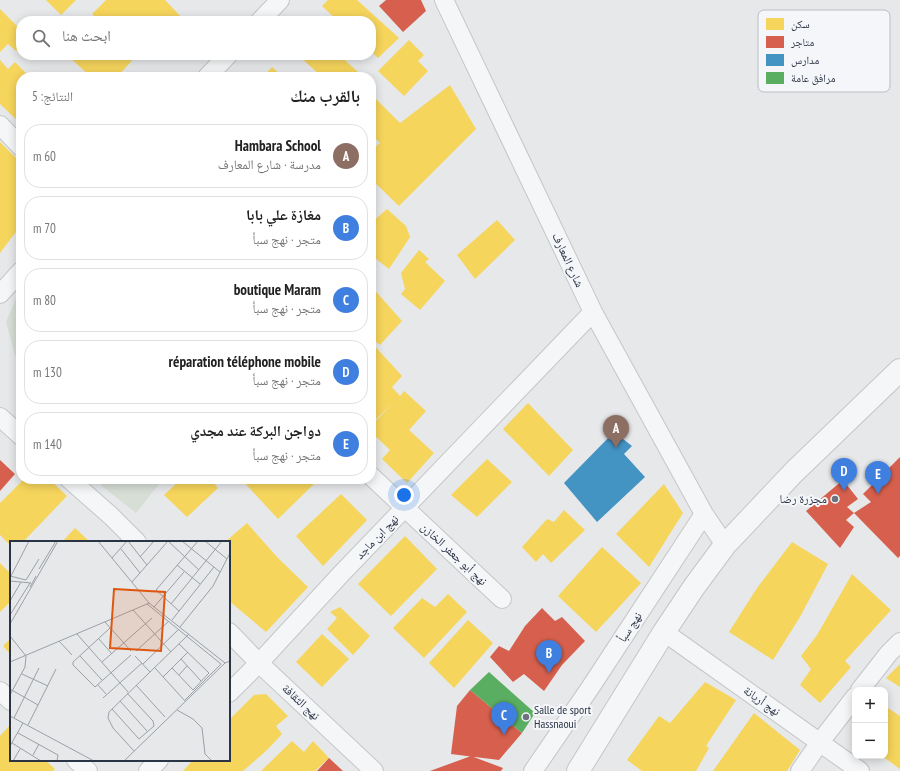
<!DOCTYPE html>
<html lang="ar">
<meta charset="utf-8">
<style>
:root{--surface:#fff;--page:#f2f2f2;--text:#222;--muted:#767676;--line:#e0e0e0;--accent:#7c3aed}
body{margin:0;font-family:"PT Sans Narrow","Noto Naskh Arabic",sans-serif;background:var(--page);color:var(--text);direction:rtl}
.controls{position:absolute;right:12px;bottom:12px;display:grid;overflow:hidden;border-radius:8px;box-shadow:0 2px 10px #0003}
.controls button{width:36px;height:36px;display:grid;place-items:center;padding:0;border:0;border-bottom:1px solid var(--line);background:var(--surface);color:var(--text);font:20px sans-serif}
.you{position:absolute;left:404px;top:495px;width:14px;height:14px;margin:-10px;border:3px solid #fff;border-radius:50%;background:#1a73e8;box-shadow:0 0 0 6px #1a73e833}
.badge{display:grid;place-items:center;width:26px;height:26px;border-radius:50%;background:var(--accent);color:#fff;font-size:13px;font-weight:700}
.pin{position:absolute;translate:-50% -33px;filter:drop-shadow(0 1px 2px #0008)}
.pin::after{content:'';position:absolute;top:21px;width:14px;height:12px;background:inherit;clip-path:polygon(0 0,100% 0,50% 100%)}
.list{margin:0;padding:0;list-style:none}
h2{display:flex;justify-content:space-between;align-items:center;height:52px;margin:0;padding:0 16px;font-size:17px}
h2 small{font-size:13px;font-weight:400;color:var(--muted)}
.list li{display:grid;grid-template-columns:26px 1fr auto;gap:12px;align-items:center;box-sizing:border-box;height:64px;margin:0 8px 8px;padding:0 8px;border:1px solid var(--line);border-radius:16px}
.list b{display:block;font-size:15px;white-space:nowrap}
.list p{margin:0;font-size:13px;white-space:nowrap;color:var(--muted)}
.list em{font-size:13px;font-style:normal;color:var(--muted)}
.icon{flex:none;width:22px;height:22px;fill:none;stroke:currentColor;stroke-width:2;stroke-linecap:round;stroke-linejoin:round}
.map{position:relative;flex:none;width:900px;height:771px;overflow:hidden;direction:ltr}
.search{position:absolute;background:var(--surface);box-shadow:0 2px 10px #0003;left:16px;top:16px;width:360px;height:44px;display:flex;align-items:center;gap:10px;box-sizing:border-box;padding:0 14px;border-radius:16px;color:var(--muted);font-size:15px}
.panel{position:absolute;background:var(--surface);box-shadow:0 2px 10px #0003;left:16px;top:72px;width:360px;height:412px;border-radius:16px;direction:rtl}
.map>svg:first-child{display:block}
.green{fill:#d6ded6}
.homes{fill:#f6d55c}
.shops{fill:#d6604d}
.schools{fill:#4393c3}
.public{fill:#5aae61}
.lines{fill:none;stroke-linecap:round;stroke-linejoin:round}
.minor-casing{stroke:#c4c6c8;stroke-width:20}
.tertiary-casing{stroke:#c4c6c8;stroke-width:24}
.minor{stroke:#f5f6f7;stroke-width:18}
.tertiary{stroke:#f5f6f7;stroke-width:22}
.poi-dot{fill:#6c737f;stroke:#f4f6f9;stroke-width:1.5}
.labels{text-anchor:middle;stroke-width:4;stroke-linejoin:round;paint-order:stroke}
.street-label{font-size:12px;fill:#2b3445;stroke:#f4f6f9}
.poi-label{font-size:12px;fill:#2b3445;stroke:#f4f6f9;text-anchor:end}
.inset-road{fill:none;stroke:#9ba0a8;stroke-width:1}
.view{fill:#df570f;fill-opacity:0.15;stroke:#df570f;stroke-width:2}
.inset-edge{fill:none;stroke:#2b3445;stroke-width:2}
.key{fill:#f4f6f9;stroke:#b8bcc3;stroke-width:1}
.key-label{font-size:11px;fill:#2b3445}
</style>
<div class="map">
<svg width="900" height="771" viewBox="0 0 900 771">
<rect width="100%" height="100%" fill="#e6e8ea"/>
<path class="green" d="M18,294H21V363L15,355L6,322Z
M96,479H163L136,513L102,486Z"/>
<path class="homes" d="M46,0H76L61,15Z
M106,0H165L185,21H100L92,14Z
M328,0H357L399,38L378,58L371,51V21H338L322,6Z
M0,9L21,30V46L16,51L8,44L0,52Z
M409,40L424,55L418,61L428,71L404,96L378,71Z
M67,55H137L117,77H91Z
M298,55H339L358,72L353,77H322Z
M0,60L8,69L15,62L30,77H21V124L0,104Z
M272,67L283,77H263Z
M450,85L476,129L399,206L371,179V150L380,143L371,134V94L400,123Z
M0,142L21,163V225L0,253Z
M387,209L406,226L410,237L389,269L371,255V223Z
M497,220L515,240L475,279L457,255Z
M419,250L429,259L425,262L445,281L420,310L401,294L405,289L401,273Z
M371,286L402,321L380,345L371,338Z
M371,342L402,376L392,387L400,396L404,391L426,411L409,430L434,453L407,483L382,459L390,450L371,432V426L392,404L371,424Z
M528,403L573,450L549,476L503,429Z
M487,459L512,482L477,517L451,495Z
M24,479H49L67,496L23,542H11V546L0,535V503Z
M181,479H210L218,488L187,517L164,495Z
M241,479H309L314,484L278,519Z
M664,484L683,513L649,567L616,534Z
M341,494L367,520L323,566L296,536Z
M564,510L585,530L551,563L543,554L536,562L522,547L547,519L554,522Z
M247,523L278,558L308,587L266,632L229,601V542H225Z
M75,528L90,542H62Z
M405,536L437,569L391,616L358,584Z
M792,542L828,564L800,617L773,660L729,632L757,588Z
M602,547L641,583L596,632L558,596Z
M0,563L11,574V601L0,612Z
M852,574L891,610L845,661L851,667L820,703L800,685L811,669L801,656L817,635Z
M448,594L467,612L424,658L393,628L422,598L435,607Z
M340,607L370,636L353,655L327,629L337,618L330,612Z
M468,620L493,643L454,688L429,663Z
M322,634L349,659L322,687L296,662Z
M11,638V655L3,646Z
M900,664V687L886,678Z
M705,682L736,700L706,746L709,748L696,771H642L627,760L659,716L670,723Z
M266,694L288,716L276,726L282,734L267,750L243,771H183L193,760H229V720L254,695Z
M885,706L900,716V769L882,756H885Z
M754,713L800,750L787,771H713Z
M10,725L11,760H45L55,769L53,771H0V736Z
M292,741L304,752L313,741L329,758L315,771H261Z"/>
<path class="shops" d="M386,0H421L426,11L403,32L379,6Z
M900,457V556L898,558L854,513L871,502L863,494Z
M0,460L15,474L0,491Z
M843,480L858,499L847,507L854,513L846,520L854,527L840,548L806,511Z
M542,608L555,621L562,617L585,641L562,665L544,691L524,674L513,682L490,657L499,646L509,651L525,626Z
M470,690L522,733L499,760L451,754L457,706Z
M471,756L503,768L501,771H430Z
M329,758L343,771H317Z"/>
<path class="schools" d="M614,432L632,446L624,454L645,477L597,522L564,483Z"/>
<path class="public" d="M489,672L535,713L522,733L470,690Z"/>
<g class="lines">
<defs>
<path id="minor" d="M444,0L593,312L704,514
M260,21L280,0
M207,77L228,55
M0,125L21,147
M0,294L21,271
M0,417L21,436
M371,476L502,599
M69,479L111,516L137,542
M229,632L259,663L374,771
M664,632L860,771
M860,690L889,653L900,642
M0,691L11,701
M229,693L259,663L342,573L593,312
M76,760L88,771
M148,771L159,760
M533,771L590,688L704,514L725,545
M800,771L820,742L855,697"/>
<path id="tertiary" d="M578,771L664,632L694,587L725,545L794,472L900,370"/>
</defs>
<use href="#minor" class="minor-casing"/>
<use href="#tertiary" class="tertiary-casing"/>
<use href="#minor" class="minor"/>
<use href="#tertiary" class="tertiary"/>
</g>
<g class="poi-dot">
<circle cx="835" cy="499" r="4"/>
<circle cx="526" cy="717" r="4"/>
</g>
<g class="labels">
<g class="street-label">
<text transform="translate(568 260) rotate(65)" y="4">شارع المعارف</text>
<text transform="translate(377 537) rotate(-46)" y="4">نهج ابن ماجد</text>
<text transform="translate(454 554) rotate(43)" y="4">نهج أبو جعفر الخازن</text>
<text transform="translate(630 627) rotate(-57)" y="4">نهج سبأ</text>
<text transform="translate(762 701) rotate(35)" y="4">نهج أريانة</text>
<text transform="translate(301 702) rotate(43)" y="4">نهج الثقافة</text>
</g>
<g class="poi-label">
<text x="827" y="503">مجزرة رضا</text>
<text x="534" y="714" text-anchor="start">Salle de sport<tspan x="534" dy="14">Hassnaoui</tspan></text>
</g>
</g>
<g transform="translate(10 541)">
<rect width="220" height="220" fill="#e6e8ea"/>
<path class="inset-road" d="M88,0L139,62L215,122M118,0L137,24M158,0L189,29M172,0L210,31M195,0L217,18M111,8L130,32M130,16L144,0M102,17L117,0M167,24L190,43M29,28L46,0M0,35L16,39M1,35L19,0M16,39L29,18M0,40L21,42M122,41L158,0M20,46L26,35M0,60L11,41M139,62L137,63L211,123L174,160M161,63L212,0M144,66L174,31M123,69L161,111M169,70L146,49L188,0M0,74L20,42M162,79L204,26M95,81L121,110M0,83L48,0M170,86L203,45L220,12M100,87L63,121V124L85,146L121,114M67,93L118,151M0,95L16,115M89,98L102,113M49,100L62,114M169,103L199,132L183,149M126,110L159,80M70,115L92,139M125,115L140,131M171,118L191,140M0,121L137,63M92,121L142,77M133,123L169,88M145,127L175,160M162,127L183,149M12,133L38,145M169,134L177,125M153,136L178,111M88,144L96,153M126,144L155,176M0,148L28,164M0,154L15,126L16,115M93,157L132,122M110,160L137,190M102,168L129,198L144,185L143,180L117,152M167,169L183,178L192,187L195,213L202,220M0,175L84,220M4,177L29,127M18,184L46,128M8,192L48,214L47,220M2,202L31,220M0,205L13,182M124,210L103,187L98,177L99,171L179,93M23,214L29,203M3,220L10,208M114,220L215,122L220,120"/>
<path class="view" d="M104,48L155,51L151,110L100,107Z"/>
<rect width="220" height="220" class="inset-edge"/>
</g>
<rect x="758" y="10" width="132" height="82" rx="6" class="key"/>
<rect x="766" y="18" width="18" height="12" fill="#f6d55c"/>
<rect x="766" y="36" width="18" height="12" fill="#d6604d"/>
<rect x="766" y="54" width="18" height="12" fill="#4393c3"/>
<rect x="766" y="72" width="18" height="12" fill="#5aae61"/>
<g class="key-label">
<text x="791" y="28">سكن</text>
<text x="791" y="46">متاجر</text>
<text x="791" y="64">مدارس</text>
<text x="791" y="82">مرافق عامة</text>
</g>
</svg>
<div class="controls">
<button>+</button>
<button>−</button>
</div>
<div class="you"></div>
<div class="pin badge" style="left:616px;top:448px;background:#8d6e63">A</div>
<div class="pin badge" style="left:549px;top:673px;background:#3f7fe0">B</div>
<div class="pin badge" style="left:504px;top:735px;background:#3f7fe0">C</div>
<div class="pin badge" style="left:844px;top:491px;background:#3f7fe0">D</div>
<div class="pin badge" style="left:878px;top:494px;background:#3f7fe0">E</div>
<div class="search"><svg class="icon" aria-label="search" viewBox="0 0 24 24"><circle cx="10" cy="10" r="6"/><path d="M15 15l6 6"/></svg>ابحث هنا</div>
<section class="panel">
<h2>بالقرب منك<small>النتائج: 5</small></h2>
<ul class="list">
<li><span class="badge" style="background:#8d6e63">A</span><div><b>Hambara School</b><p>مدرسة · شارع المعارف</p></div><em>60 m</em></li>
<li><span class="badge" style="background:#3f7fe0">B</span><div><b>مغازة علي بابا</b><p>متجر · نهج سبأ</p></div><em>70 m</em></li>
<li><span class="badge" style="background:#3f7fe0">C</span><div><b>boutique Maram</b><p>متجر · نهج سبأ</p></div><em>80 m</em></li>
<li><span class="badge" style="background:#3f7fe0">D</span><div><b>réparation téléphone mobile</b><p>متجر · نهج سبأ</p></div><em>130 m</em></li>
<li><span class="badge" style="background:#3f7fe0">E</span><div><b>دواجن البركة عند مجدي</b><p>متجر · نهج سبأ</p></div><em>140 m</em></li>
</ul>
</section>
</div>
